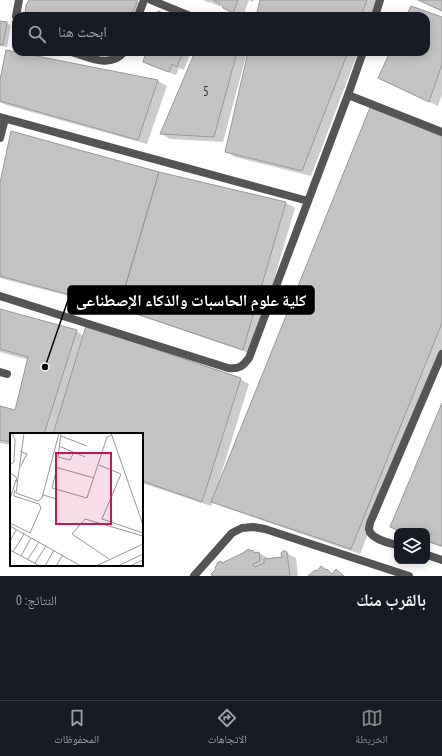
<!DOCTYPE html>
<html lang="ar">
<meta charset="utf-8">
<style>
:root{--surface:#171b24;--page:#242831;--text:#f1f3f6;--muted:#9ea1a6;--line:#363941;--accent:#858687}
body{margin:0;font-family:"PT Sans Narrow","Noto Naskh Arabic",sans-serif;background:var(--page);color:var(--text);direction:rtl}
.controls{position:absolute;right:12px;bottom:12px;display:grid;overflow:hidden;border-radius:8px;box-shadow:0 2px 10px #0003}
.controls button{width:36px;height:36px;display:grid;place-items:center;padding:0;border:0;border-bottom:1px solid var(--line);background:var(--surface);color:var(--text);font:20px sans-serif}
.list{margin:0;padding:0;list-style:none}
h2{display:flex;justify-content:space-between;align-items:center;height:52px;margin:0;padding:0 16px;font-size:17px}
h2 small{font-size:13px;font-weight:400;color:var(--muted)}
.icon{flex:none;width:22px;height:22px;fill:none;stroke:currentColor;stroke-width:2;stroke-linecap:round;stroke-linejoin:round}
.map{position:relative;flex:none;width:442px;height:576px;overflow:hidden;direction:ltr}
.search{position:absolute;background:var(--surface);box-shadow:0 2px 10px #0003;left:12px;right:12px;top:12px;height:44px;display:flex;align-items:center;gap:10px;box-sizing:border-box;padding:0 14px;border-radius:12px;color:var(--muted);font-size:15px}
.sheet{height:124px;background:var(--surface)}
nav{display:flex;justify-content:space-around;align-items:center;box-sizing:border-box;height:56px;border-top:1px solid var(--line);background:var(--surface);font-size:11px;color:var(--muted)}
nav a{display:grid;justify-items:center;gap:2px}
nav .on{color:var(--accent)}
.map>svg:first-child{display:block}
.shadow{fill:#0003}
.building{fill:#c4c4c4;stroke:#999}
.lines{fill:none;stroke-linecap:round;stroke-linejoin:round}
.lane{stroke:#555;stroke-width:8}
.street{stroke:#555;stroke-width:8}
.labels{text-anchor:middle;stroke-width:4;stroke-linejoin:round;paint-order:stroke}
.number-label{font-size:13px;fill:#313131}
.inset-road{fill:none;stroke:#999;stroke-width:1}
.view{fill:#c2185b;fill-opacity:0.15;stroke:#c2185b;stroke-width:2}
.inset-edge{fill:none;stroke:#000;stroke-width:2}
.leader{fill:none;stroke:#000;stroke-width:1.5}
.callout-dot{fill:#000;stroke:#fff;stroke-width:1.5}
.callout{fill:#000;stroke:#000;stroke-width:1.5}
.callout-label{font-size:16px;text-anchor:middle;font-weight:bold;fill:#fff}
</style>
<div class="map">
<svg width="442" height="576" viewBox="0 0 442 576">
<rect width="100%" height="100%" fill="#fff"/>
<path class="shadow" d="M30,0H134L146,6L142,16H33L27,12Z
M203,0H254L253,2L249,0L243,16H240L233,13L224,8L223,5L221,4L220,7L210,2V3Z
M261,0H378L372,16H257Z
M411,7L442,19V95L438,106L389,83L380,78L391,52H426V16H407Z
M0,22L6,23L11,25L7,47L0,46Z
M7,51L158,81L167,86L147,144L6,105L0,102V85Z
M147,52H191L184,70L179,68L176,75L151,66L144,62Z
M196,52H245L248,54L249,52H358L311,176L235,157L226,151L248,56H246L223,142L170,139L162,134Z
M442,138V350L360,554L221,506L213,501L211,506L142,483V434H11V445L0,443V407L15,411L29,360L0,352V310L76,331L84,336L240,379L249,384L219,481L220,482Z
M159,173L286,203L295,208L252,354L129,312L0,278V187Z
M442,406V547L427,542V531H398L391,527Z
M249,550L256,553H259L268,558V560L283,558L285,552L296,558L298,576H213L223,564Z"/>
<path class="building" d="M29,0H138L131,16H44L34,12L32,15L25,13L26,5Z
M213,0H238L233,13L223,8L222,5Z
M260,0H367L361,16H256Z
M418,0H442V11Z
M411,6L442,17V64L429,102L378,78L390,52H426V16H406Z
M158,11L171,16H156Z
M0,21L7,22L3,45H0Z
M6,50L158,80L138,140L0,101V80Z
M146,52H183L177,67L172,64L169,72L143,62Z
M195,52H237L214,137L160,134Z
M248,52H348L302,171L225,152Z
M371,105L442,137V323L351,549L211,502Z
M11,131L159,172L119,308L0,276V183Z
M159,172L286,202L243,350L119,308Z
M0,309L77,330L44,434H11V442L0,440V406L15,410L28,357L0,349Z
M86,326L241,378L202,502L142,481V434H53Z
M442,403V546L427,541V531H400L390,527Z
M249,549L250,551L253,550L254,553L259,552L260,561L253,564L255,567L264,563V559L282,557L281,553L283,551H285L287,552L290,576H212L211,574L216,569L215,567L217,565V563L221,561L222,563L245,552V551Z
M321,566L326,570L327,569L332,574L336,569L344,576H308L315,570L317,571Z"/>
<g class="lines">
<path class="lane" d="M375,16L380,0
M348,95L442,132
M0,117L308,201
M0,138L5,119
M0,296L228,368C239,369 242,367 249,358L348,95L363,52
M0,372L7,374
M397,545C389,543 370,539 369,529C369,529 370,523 370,523L442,354
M427,555L442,560"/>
<path class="street" d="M151,0L190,16
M16,16L19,0
M138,16L144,0
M71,52C89,57 110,69 124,52
M194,576L232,533L242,528L253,527L265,529L409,576"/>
</g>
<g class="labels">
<g class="number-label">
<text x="206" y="96">5</text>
</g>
</g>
<g transform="translate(10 433)">
<rect width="133" height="133" fill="#fff"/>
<path class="inset-road" d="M14,0L6,60L28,68L32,65L49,0M51,0L48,24L60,27L64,19M101,0L133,92M51,3L77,13M49,13L75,24M10,18L17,21L10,34M0,32L4,29L5,6L1,0M89,32L111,41L92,86L133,100M45,34L84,45M47,34L42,55L77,65L97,4L102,2M0,40L6,44L7,49M33,62L47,66M0,66L6,47M0,90L20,100L31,75L29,71L4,63L5,57M0,93L71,133M0,108L6,97M0,117L30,133M3,119L14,101M11,123L21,105M18,126L29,109M99,126L62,101L75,86L133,103M25,130L36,113M35,133L44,117M46,133L53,122M86,133L133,111M108,133L133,121M120,133L133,127"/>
<path class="view" d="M46,20H101V91H46Z"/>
<rect width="133" height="133" class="inset-edge"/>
</g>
<path class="leader" d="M45 367L68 300"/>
<circle class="callout-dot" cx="45" cy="367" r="4"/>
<rect class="callout" x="68" y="286" width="246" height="28" rx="4"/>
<g class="callout-label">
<text x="191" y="306">كلية علوم الحاسبات والذكاء الإصطناعى</text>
</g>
</svg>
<div class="controls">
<button><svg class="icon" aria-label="layers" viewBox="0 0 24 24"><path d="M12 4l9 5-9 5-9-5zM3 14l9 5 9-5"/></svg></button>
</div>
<div class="search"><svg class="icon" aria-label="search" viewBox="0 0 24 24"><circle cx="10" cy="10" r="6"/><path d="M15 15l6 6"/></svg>ابحث هنا</div>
</div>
<section class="sheet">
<h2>بالقرب منك<small>النتائج: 0</small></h2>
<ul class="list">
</ul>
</section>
<nav>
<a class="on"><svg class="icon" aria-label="map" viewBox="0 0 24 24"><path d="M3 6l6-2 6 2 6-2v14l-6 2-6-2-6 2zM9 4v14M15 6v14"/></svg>الخريطة</a>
<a><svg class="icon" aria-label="directions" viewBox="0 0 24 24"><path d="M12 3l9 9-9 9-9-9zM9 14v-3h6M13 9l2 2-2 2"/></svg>الاتجاهات</a>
<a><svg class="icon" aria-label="saved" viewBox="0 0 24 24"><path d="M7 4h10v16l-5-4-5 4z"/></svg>المحفوظات</a>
</nav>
